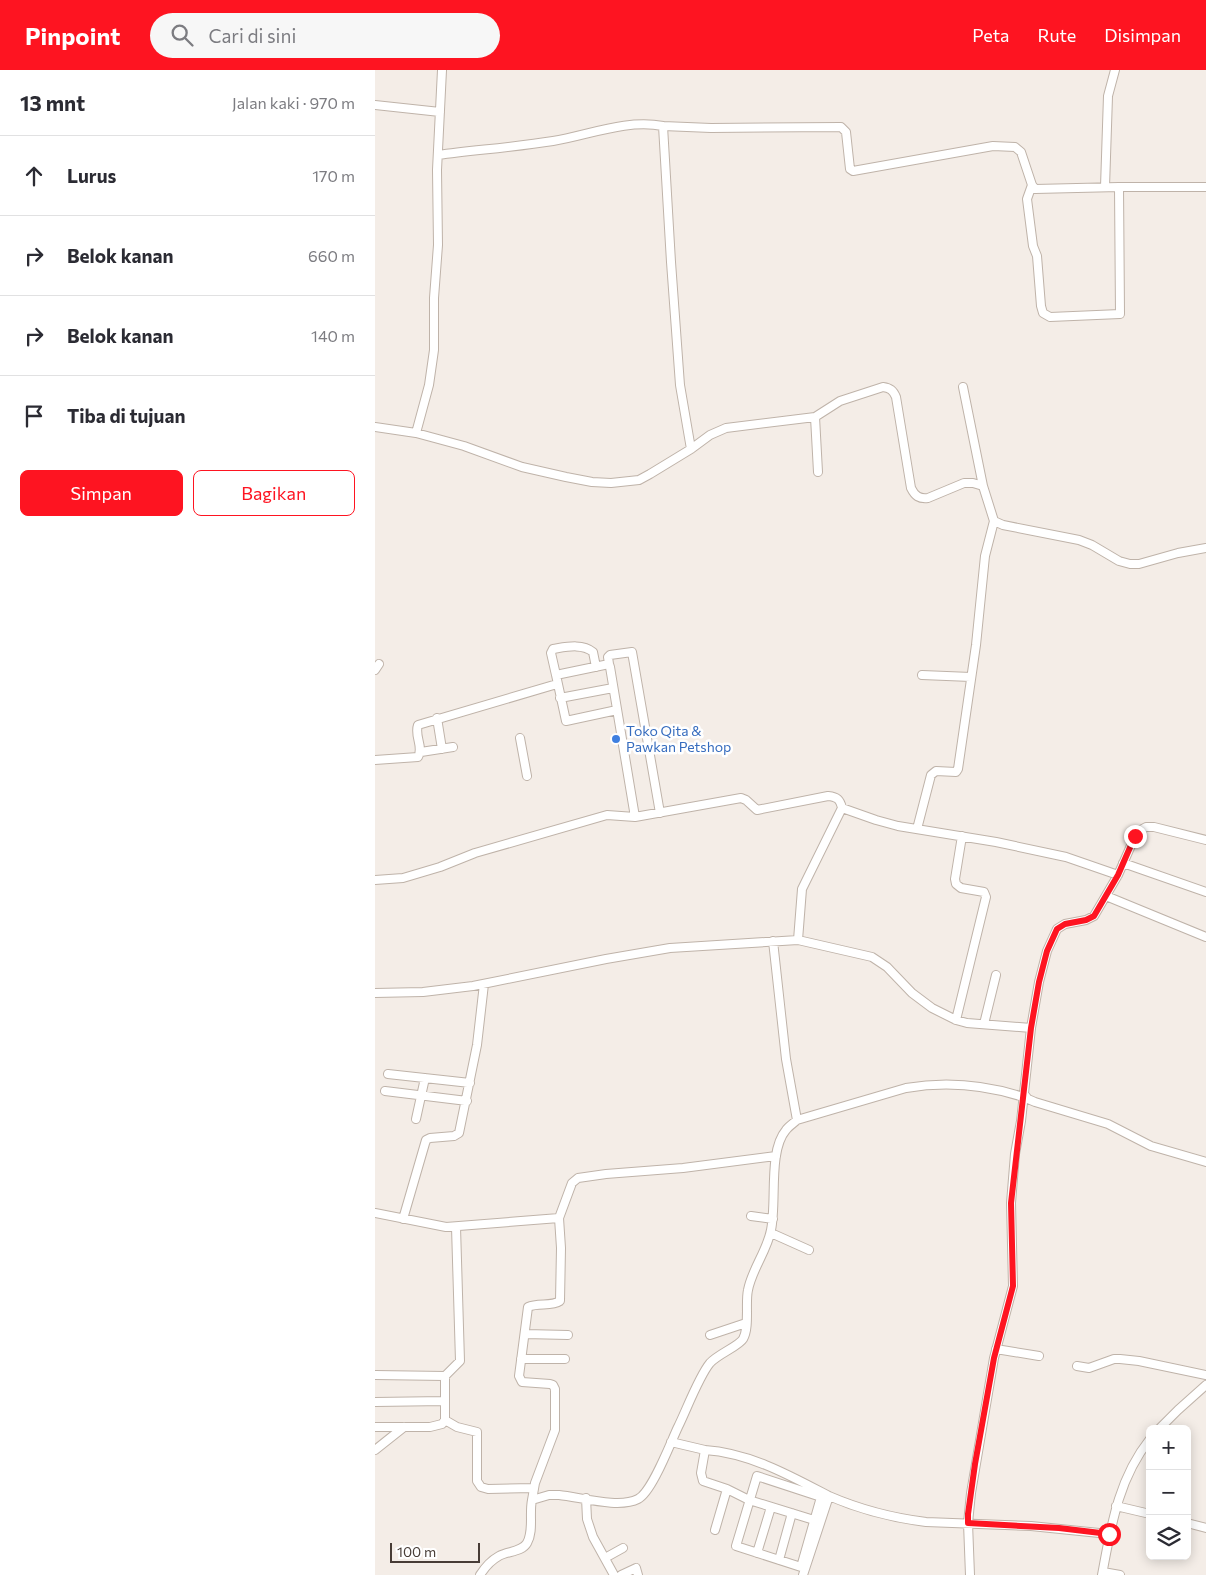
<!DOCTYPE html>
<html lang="id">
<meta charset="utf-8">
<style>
:root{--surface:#fff;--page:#f7f7f7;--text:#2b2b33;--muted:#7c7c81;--line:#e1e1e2;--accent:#fe1421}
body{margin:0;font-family:Commissioner,sans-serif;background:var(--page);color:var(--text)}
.controls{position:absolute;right:15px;bottom:15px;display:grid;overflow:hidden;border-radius:8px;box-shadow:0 2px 12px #0003}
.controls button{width:45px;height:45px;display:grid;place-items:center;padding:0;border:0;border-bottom:1px solid var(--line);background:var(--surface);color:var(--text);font:25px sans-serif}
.scale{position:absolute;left:15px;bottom:12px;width:90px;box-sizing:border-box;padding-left:5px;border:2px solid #473c36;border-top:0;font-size:14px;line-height:18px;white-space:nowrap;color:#473c36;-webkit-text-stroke:4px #fff;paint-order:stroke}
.stop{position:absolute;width:15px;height:15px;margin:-11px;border:4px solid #fe1421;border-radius:50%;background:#fff}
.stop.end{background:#fe1421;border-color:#fff;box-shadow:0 1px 5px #0008}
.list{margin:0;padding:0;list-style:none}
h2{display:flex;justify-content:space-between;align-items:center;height:65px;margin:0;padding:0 20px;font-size:21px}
h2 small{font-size:16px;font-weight:400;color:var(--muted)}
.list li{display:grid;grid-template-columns:32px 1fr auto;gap:15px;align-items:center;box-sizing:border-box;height:80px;padding:0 20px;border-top:1px solid var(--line)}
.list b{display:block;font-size:19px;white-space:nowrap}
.list em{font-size:16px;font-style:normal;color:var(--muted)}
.actions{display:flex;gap:10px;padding:15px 20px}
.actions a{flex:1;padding:11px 0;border:1px solid var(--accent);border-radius:8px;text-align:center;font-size:18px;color:var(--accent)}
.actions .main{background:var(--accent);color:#fff}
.icon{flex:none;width:28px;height:28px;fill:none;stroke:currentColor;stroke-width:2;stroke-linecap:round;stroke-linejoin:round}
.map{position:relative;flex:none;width:831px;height:1505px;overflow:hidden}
header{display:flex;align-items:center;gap:30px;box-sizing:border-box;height:70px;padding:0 25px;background:var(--accent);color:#fff}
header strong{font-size:24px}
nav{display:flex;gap:28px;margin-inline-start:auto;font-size:18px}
.search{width:350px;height:45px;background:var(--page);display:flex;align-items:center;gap:12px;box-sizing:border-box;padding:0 18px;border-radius:28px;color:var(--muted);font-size:19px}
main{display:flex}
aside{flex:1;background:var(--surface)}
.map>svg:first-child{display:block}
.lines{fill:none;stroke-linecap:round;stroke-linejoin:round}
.street-casing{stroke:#bfb3a9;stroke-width:10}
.street{stroke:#fff;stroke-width:8}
.route{stroke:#fe1421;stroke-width:6}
.shop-dot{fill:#3f7fe0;stroke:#fff;stroke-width:2}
.labels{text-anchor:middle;stroke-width:5;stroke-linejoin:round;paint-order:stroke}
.shop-label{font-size:14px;fill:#366cbe;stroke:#fff;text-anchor:start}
</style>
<header>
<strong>Pinpoint</strong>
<div class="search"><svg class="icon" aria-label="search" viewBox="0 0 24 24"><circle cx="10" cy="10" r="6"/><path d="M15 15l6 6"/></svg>Cari di sini</div>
<nav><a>Peta</a><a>Rute</a><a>Disimpan</a></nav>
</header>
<main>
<aside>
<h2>13 mnt<small>Jalan kaki · 970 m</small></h2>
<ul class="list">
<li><svg class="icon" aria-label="ahead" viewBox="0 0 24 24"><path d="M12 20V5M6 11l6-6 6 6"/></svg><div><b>Lurus</b></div><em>170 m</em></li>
<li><svg class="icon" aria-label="right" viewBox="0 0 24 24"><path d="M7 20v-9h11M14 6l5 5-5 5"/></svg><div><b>Belok kanan</b></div><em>660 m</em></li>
<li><svg class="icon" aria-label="right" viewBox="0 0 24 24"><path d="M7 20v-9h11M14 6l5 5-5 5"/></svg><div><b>Belok kanan</b></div><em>140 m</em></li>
<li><svg class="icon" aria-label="arrive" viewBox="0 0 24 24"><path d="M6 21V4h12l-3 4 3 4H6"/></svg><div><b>Tiba di tujuan</b></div></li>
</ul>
<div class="actions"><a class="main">Simpan</a><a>Bagikan</a></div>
</aside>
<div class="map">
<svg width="831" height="1505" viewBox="0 0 831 1505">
<rect width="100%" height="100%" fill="#f4ede7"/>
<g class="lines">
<defs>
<path id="street" d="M0,35L65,42
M288,56L336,58L466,57L471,62L475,99L478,101L618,76L640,77L646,82L657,115L660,119L744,117H831
M63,85C101,80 140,77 178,71C214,65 251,49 288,56L296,192L305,315L316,379
M657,115L652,129L658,176L662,186L666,236L668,243L675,247L745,244L744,117
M730,117L733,26L740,0
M440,347L443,402
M0,357L41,363L89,376L147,397L191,407L217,412L236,413L264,410L275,404L316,379L335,365L351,358L440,347L465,331L508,317C515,318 518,320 521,327L536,418C540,426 544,429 553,428L589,413H598L608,416
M41,363L54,315L59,280V228L63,175L62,100L67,0
M619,451L628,455L704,470L717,475L744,491L755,494H764L803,483L831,478
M234,594L233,587L235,585L257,582L285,743
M0,600L4,594
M181,605L176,583L178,579C191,577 207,573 218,582L221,597
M547,605L596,607
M185,628L238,618
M242,640L191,651L181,605L234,594L235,597L260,747
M62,648L67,679
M145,668L152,706
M46,682L78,677
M0,690L43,687C49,677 39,666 43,655L182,614
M542,759L556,705L561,701L581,702L583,699L601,575L610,486L619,451L608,416L588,317
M748,793L831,822
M0,810L28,808L65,797L100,783L232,745L260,747L366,728L371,730L382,740L453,726C462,727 465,729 467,738
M731,826L831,867
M423,870L427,819L467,738L501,750L523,756L621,772L691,787L743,805
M398,871L411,989L422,1050
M0,923L48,922L98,916L231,889L295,878L423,870L497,887L512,897L537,923L557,938L581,950L592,953L656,958
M581,950L611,827L609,822L586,818L581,814L580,809L587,766
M609,954L621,905
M13,1004L95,1013
M10,1021L92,1031
M649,1024L653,1029L660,1032L733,1054L776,1076L831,1092
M41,1049L50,1008
M0,1143L71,1157L184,1148L186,1178L185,1231C176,1237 163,1232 153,1237L144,1306L147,1312L175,1314L178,1315L180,1319V1360L160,1413L157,1430
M376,1146L398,1149
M184,1148L197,1113L203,1108L231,1104L308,1098L401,1086
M28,1149L51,1070L55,1068L79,1066L84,1063L102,975L109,914
M81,1157L85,1291L70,1306V1350L82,1357L102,1362V1411L106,1417L113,1419L158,1418
M396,1163L434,1180
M150,1264L193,1265
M335,1265L371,1253
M621,1279L664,1286
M146,1289H190
M702,1296L714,1298L739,1289H745L764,1291L831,1305
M0,1305L70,1306
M0,1332L70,1331
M0,1357H55L67,1354L70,1350
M784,1359L803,1340L831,1315
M296,1372L330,1380L326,1403L328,1411L352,1419L374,1430L439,1450
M0,1380L29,1357
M330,1380C375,1383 416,1406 454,1426L428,1505
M382,1406L446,1427L426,1497L361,1476Z
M454,1426C484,1439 519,1448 551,1452L656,1456L734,1464
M211,1428L212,1449L218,1467L239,1505
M741,1436L775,1444
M812,1453L831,1458
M340,1460L352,1419
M382,1483L396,1437
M230,1488L248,1478
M404,1490L417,1443
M728,1502L745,1505
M105,1505C110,1497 115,1491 124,1486C133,1481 147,1482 152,1473C159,1461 154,1444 157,1430L174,1425H184C205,1427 244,1439 263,1429C277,1422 295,1374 303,1357C311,1341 324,1306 335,1293C343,1284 364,1276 368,1269C375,1257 370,1233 373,1220C377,1199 392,1181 396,1160C402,1132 393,1081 411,1060C414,1056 419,1053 422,1050L531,1018C571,1011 611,1015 648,1027
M246,1505L261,1498L263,1505
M595,1505L593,1453L596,1423L619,1288L638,1216L636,1133L640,1084L646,1051L656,958L664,912L672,881L682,859L690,854L711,850L719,846L743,805L762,762L771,757H779L831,770
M727,1505C736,1457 743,1409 775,1369"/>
</defs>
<use href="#street" class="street-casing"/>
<use href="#street" class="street"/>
</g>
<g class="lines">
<path class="route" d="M734,1464L684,1458L593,1453V1444L600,1394L619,1288L638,1216L636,1133L656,958L664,912L672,881L682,859L690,854L711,850L719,846L743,805L760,766"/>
</g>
<circle class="shop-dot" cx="241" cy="669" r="5"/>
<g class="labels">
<g class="shop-label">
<text x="251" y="666">Toko Qita &amp;<tspan x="251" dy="16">Pawkan Petshop</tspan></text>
</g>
</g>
</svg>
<div class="controls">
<button>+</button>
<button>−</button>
<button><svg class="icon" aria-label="layers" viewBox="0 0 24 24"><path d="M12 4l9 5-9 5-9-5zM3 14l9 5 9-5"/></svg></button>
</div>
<div class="scale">100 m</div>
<div class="stop" style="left:734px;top:1464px"></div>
<div class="stop end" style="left:760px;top:766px"></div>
</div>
</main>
